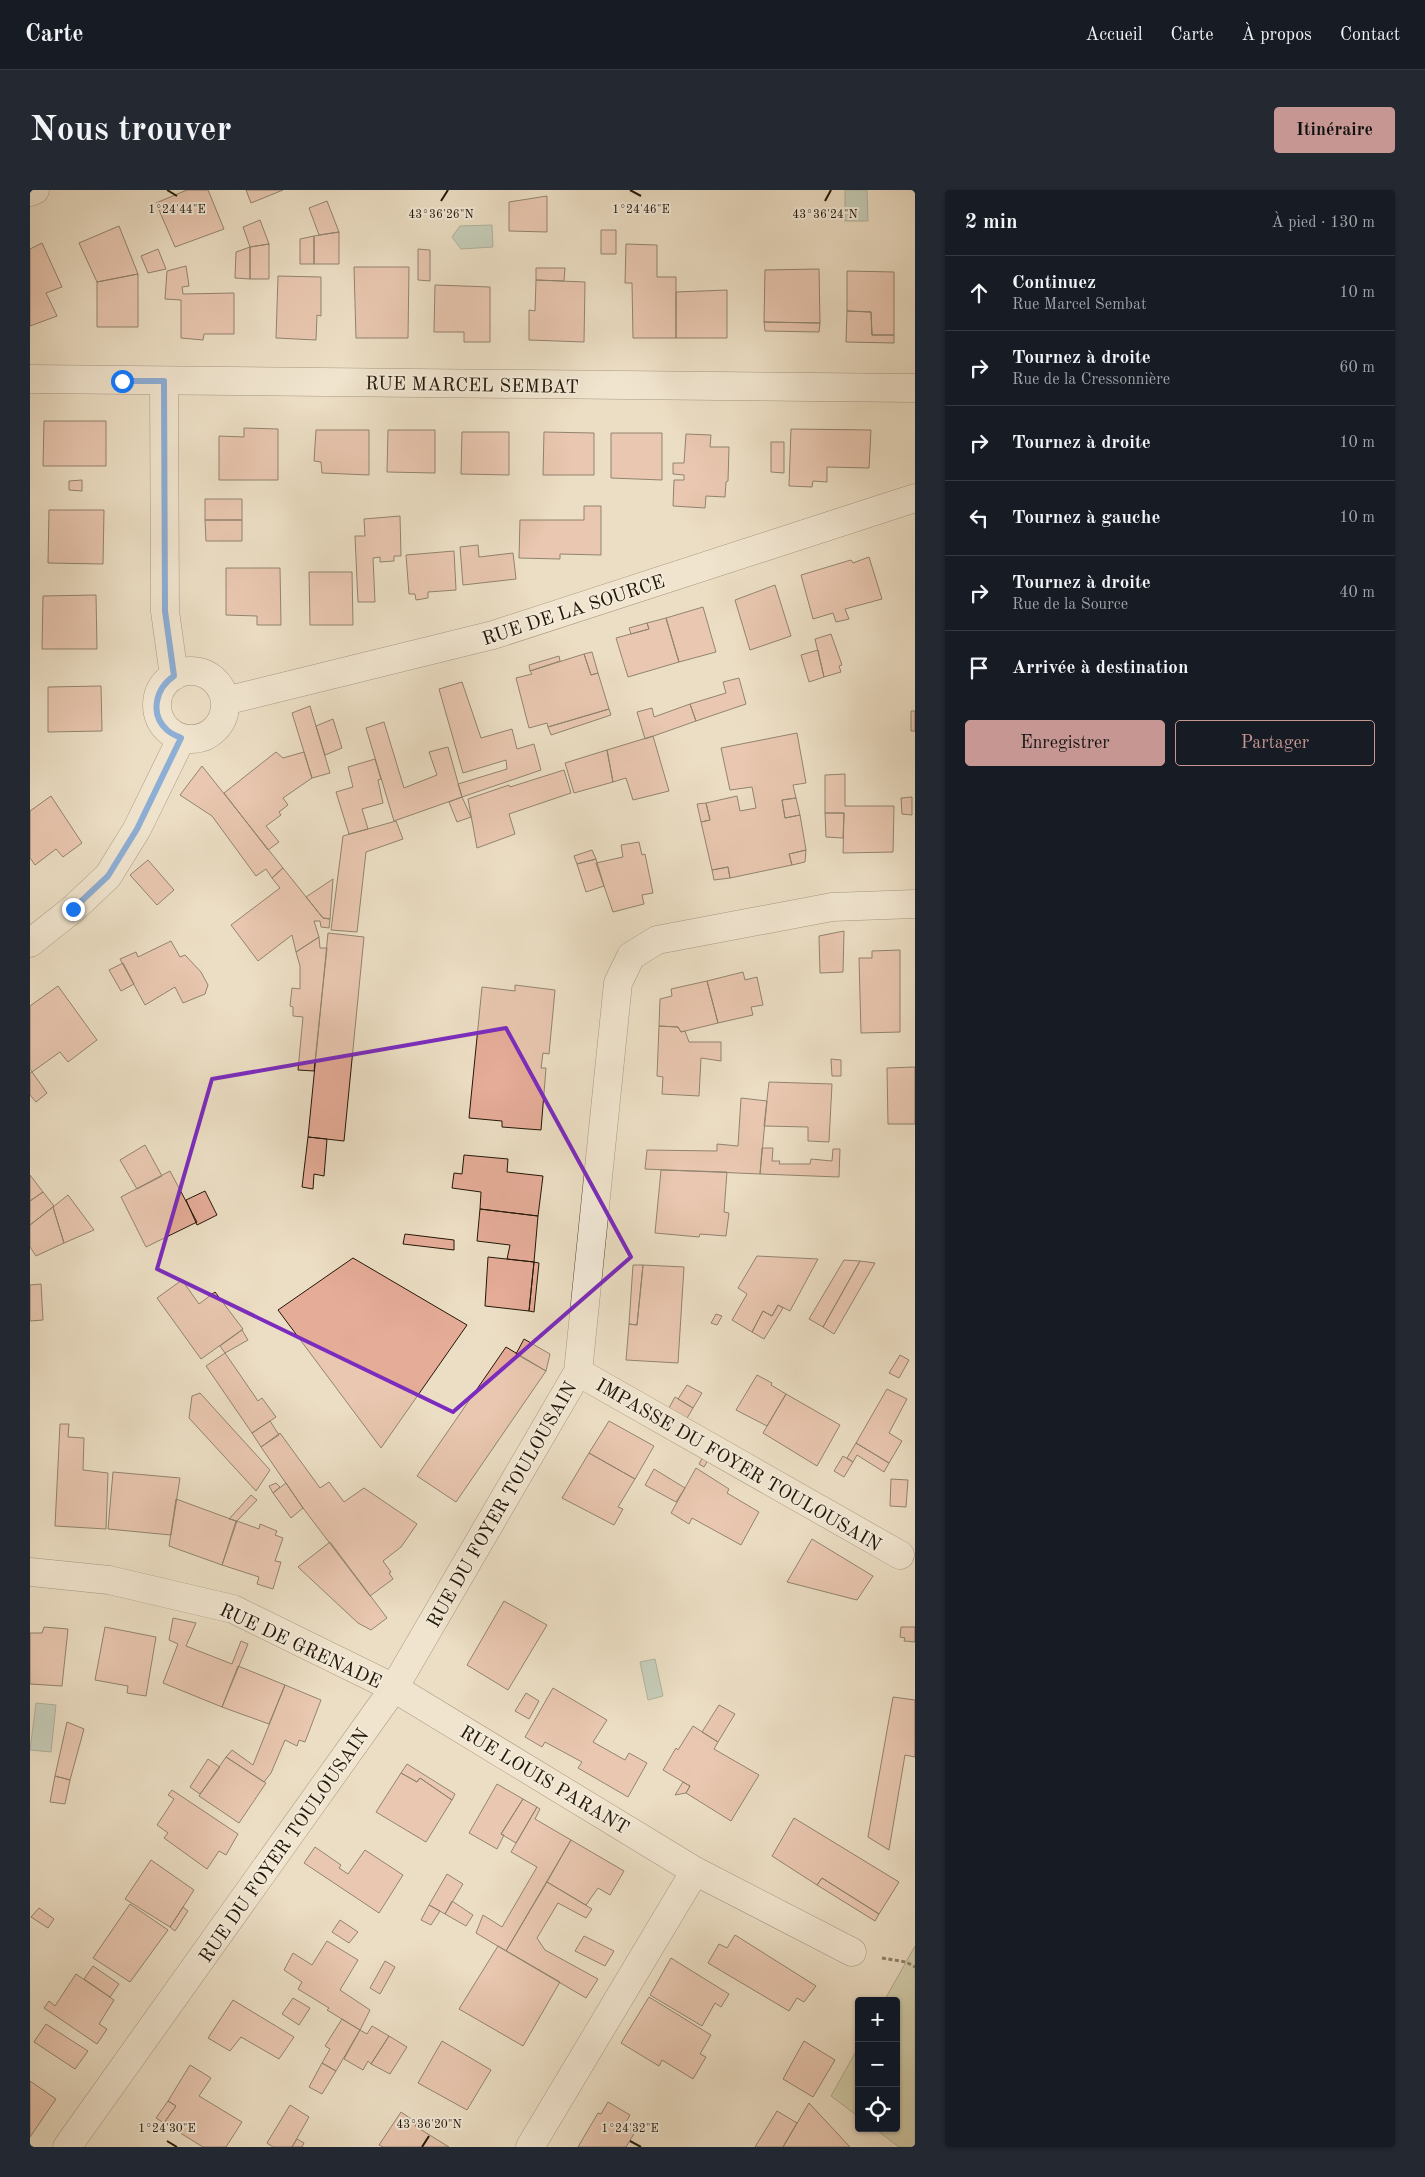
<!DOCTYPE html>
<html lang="fr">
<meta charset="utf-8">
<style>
:root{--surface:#171b24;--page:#242831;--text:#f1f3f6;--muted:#9ea1a6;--line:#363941;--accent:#c59692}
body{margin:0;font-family:"Old Standard TT",serif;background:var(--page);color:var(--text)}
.controls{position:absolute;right:15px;bottom:15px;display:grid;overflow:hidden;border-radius:5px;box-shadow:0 1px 4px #0004}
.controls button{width:45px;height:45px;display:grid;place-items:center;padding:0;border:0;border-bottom:1px solid var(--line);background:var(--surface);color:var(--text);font:25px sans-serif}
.stop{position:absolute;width:15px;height:15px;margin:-11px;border:4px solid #1a73e8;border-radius:50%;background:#fff}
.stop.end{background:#1a73e8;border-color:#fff;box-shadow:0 1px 5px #0008}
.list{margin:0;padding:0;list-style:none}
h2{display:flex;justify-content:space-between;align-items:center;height:65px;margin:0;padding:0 20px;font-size:21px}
h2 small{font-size:16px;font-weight:400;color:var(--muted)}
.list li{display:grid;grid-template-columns:32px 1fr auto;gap:15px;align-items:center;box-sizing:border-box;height:75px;padding:0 20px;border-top:1px solid var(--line)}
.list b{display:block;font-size:19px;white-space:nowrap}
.list p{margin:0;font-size:16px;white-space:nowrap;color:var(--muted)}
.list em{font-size:16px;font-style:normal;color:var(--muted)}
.actions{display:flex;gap:10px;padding:15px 20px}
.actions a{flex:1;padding:11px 0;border:1px solid var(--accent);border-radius:5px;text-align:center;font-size:18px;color:var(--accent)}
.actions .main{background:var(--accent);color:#111}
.icon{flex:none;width:28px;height:28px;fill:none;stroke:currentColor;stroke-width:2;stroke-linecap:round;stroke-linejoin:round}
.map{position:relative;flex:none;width:885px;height:1957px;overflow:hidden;border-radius:5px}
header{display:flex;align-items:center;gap:30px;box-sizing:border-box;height:70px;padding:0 25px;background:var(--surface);border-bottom:1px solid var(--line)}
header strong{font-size:24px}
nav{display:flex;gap:28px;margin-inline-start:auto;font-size:18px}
.intro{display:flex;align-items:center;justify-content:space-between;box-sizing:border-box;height:120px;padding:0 30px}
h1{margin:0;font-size:35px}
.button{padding:12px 22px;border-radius:5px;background:var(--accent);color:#111;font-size:18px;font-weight:700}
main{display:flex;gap:30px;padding:0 30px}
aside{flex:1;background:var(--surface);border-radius:5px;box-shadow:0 1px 4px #0004}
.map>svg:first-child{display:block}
.green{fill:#b7c195;stroke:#6c6c4e}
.water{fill:#99bdaf;stroke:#697b6c}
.building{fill:#e5ac98;stroke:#221708}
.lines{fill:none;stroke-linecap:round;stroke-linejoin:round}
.minor-casing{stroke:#544937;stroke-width:29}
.tertiary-casing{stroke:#544937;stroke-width:29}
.path{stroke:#221708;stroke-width:3;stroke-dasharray:4 2.5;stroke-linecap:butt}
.minor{stroke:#f3ead9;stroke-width:28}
.tertiary{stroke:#f3ead9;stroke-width:28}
.route{stroke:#1a73e8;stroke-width:6}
.marked{fill:none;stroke:#7b2cbf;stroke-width:4;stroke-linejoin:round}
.ticks{fill:none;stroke:#221708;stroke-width:2}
.labels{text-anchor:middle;stroke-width:4;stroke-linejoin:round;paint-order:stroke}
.street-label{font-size:19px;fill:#221708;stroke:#f3ead9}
.ticks-label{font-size:12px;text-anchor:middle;fill:#221708;stroke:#f3ead9;stroke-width:4;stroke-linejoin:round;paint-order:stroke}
</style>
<header>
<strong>Carte</strong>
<nav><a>Accueil</a><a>Carte</a><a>À propos</a><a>Contact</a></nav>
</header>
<div class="intro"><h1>Nous trouver</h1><a class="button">Itinéraire</a></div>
<main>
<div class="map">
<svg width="885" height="1957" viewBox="0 0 885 1957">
<rect width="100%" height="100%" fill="#ecdec4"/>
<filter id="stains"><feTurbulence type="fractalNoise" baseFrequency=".004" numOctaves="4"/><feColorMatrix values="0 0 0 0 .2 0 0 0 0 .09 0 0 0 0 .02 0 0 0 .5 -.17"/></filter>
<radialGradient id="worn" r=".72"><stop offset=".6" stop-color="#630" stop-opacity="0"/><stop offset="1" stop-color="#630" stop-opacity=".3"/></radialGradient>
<path class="green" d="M885,1756V1957H869L844,1938H866V1811H854Z
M829,1856V1927L801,1906Z"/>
<path class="water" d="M815,0H837L838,31H815Z
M462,35L463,57L431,59L422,47L430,36Z
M625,1469L633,1506L618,1510L610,1472Z
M6,1513L26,1515L21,1562L0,1560Z"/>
<path class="building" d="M157,0H178L194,39L145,57L126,13Z
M216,0H253L221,13Z
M517,6V42L479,41V12Z
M297,11L309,42L289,45L279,18Z
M230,30L239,54L220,57L213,37Z
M89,36L108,84L67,92L49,53Z
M571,40H586V64H571Z
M309,42V74H284V46Z
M284,46V74H270V49Z
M12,53L32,97L16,103L27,126L0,136V59Z
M239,54V89H220V57Z
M596,54L627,55V87H646V148H603L602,93H595Z
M220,57V89L205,88L206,62Z
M128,59L136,79L118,83L111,66Z
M388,59L400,60V91L388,90Z
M156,76L159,96L152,97L153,104L204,103V144H174L173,150L151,148V110L135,109L137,81Z
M324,77H379L378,148H326Z
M506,78H535L534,91L506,90Z
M789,79L790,133L734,132L735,80Z
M817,81L864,82V145H842L841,122L817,121Z
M108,84V137H67V92Z
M248,86L291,87V126L287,125L286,150L246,148Z
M506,90L555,92L554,152L499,150V120L505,121Z
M405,95L460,97V152H434V142H404Z
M697,100V148H646V102Z
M817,121L841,122L842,145H864V153L816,152Z
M734,132L790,133L789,142L735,141Z
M14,231H76V276H13Z
M214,238L248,239V290H189V246L214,247Z
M761,239L841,240L839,278L797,277V292L783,291L782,297L759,296Z
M286,240H339V285L292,283L291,272L284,271Z
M358,240H405V283L357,282Z
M432,242H479V285L431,284Z
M514,242L564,243V285H513Z
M581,243H632V290L581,288Z
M656,244L681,245L680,257H699L698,291L696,292L695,307L676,306L675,318L643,316L644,290H654V285L643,284V273H654Z
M741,252H754V283L741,282Z
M52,290V301L39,300V291Z
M175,309H212V330H175Z
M554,316H571V365L530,364V369L489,368L490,330H554Z
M19,320H74L73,374L18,373Z
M370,326L371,366H364V371L350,372V367L343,368L345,412H328L325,346H335L334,329Z
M175,330H212V351H176Z
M448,355L449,367L483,363L486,389L433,395L430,357Z
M424,361L426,400L398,402V408L386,410L385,404H379L376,365Z
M839,367L852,409L815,419L819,429L806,432L803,423L783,429L771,385L821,370L823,373Z
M196,378H250L251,435H227V426L196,425Z
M279,382H322L323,435H280Z
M745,395L761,446L720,460L705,410Z
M66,405L67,459H12L13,406Z
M673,417L686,462L649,472L636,428Z
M636,428L649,472L598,487L586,448L619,439L617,433Z
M617,433L619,439L601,444L599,438Z
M801,444L812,475L809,476L811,482L794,487L785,449Z
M788,460L794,487L779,492L771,465Z
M562,462L568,483L561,485L554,464Z
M554,464L561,485L568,483L579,519L518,537L517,533L499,538L486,488L502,484L500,481Z
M529,466L530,471L500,481L499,475Z
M709,488L716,514L666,531L660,514L696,503L693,492Z
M432,492L451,548L482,539L487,559L504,554L511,580L432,607L428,594L477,579L476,570L433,583L409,499Z
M71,496L72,541L18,542V497Z
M660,514L666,531L615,549L607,522L622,518L624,527Z
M280,516L300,583L282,588L262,523Z
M579,519L581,525L521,545L518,537Z
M881,521H885V541H881Z
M303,529L312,558L295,565L286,536Z
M354,532L374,598L407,585L399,562L418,557L432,607L364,631L336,538Z
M767,543L776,593L763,595L766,608L752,610L755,628L770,625L776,660L759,664L762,675L700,688L698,677L682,680L671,632L680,630L676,613L707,606L710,621L726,618L722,597L700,600L691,558Z
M623,546L639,601L603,610L596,588L583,592L577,560Z
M577,560L583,592L544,603L535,573Z
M246,562L253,568L274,562L282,588L253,608L258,615L249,622L251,625L236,636L249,652L238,660L194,603Z
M345,569L351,589L348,590L353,613L332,619L338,639L319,644L306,602L323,597L318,577Z
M172,576L253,678L242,688L236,679L226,686L182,626L150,605Z
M534,580L541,603L479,624L485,644L447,658L438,609L479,595L480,597Z
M815,584V616H864L863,662L813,663L814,623H795V585Z
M21,606L52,653L33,667L26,659L5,675L0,668V621Z
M432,607L441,627L427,632L419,612Z
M882,607V625L872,624L871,608Z
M766,608L770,625L755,628L752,610Z
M676,613L680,630L671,632L667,614Z
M795,623H814L813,648L796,647Z
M366,631L373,649L336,662L327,742L301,740L313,646Z
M609,652L612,665L615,664L623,703L612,705L614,714L583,722L566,673L593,667L591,655Z
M562,660L566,669L547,674L544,666Z
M776,660L775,672L762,675L759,664Z
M566,669L574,696L556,702L547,674Z
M118,670L144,700L127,715L100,685Z
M698,677L700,688L684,690L682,680Z
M253,678L293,728L300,729L299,738L291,737L290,731H284L289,747L266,762L262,745L228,771L201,735L250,698L242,688Z
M303,689L300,729L293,728L276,707Z
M814,741L813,782L790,783L789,746Z
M298,743L334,747L314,951L278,947Z
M289,747L290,758H297L284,881L268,880L273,827L263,826V817L260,816L262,798L270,799V776L266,762Z
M141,751L150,767L155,765L171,782L178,795L175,804L153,813L145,797L115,815L90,769L106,762L108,767Z
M870,760V842L831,843L829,768H842V761Z
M93,773L104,794L91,801L79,780Z
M713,782L715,790L727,787L733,815L721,817L723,825L688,833L677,791Z
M677,791L688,833L651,842L648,837L629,836L630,809L642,806L641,799Z
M485,795L525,800L519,864L513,863L511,878H516L511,940L472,937V931L439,928L452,797L485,801Z
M28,796L67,850L38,872L30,862L2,882L0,879V816Z
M629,836L648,837L651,842L655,841L659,852H691V871L671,868L669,906L632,904L633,887L627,886Z
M801,869L811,870V886H802Z
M885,877V934H858L857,878Z
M2,882L17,903L6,912L0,905V883Z
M739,892L802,894L799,952L778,951V937L734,936Z
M711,908L737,911L730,984L615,979L617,960L687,961V954L708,956Z
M278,947L297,949L294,986L284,984L283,999L272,997Z
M115,955L132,986L107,999L90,970Z
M732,958H743L742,971H750L749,974H780L781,969L802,971L803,959H810L809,987L730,984Z
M434,965L478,969L477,982L513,986L508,1026L450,1019L451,1002L422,998L424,983L432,984Z
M631,980L697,982L694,1022L699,1023L696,1046L670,1044L669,1047L625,1043Z
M140,981L167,1032L116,1057L91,1007Z
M0,985L13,1002L0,1011Z
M175,1001L187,1025L167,1035L156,1010Z
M13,1002L24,1016L0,1035V1011Z
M38,1005L64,1040L34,1053L23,1017Z
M23,1017L34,1053L6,1066L0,1057V1035Z
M450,1019L508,1026L504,1072L477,1069L480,1055L447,1051Z
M375,1044L424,1050V1060L373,1054Z
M727,1066L788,1069L760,1121L748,1115L742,1126L733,1121L722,1142L702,1130L717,1104L708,1098Z
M458,1067L504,1072L499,1121L455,1116Z
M323,1068L437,1135L351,1258L248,1120Z
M814,1070L830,1071L793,1137L779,1129Z
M830,1071L845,1073L804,1144L793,1137Z
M504,1072L509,1073L504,1122L499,1121Z
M603,1075H613L607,1135L599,1134Z
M613,1075L654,1077L648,1173L596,1170L599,1134L607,1135Z
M152,1090L169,1114L185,1102L213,1139L171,1169L127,1108Z
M11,1094L13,1130L0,1131V1095Z
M748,1115L753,1118L734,1149L722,1142L733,1121L742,1126Z
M686,1124L692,1126L687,1135L681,1133Z
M212,1140L218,1150L195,1163L190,1156Z
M494,1149L520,1164L516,1181L486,1164Z
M476,1157L516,1181L426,1312L387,1286Z
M195,1163L228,1211L232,1208L246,1227L222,1243L176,1176Z
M870,1165L879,1170L869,1188L859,1183Z
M727,1185L742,1193L741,1195L756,1204L737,1236L706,1220Z
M657,1195L672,1203L663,1218L648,1209Z
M857,1199L877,1209L859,1243L872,1251L859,1273L826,1253Z
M170,1203L240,1280L226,1301L159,1228L162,1206Z
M756,1204L810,1235L787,1276L733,1243Z
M645,1207L663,1218L653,1235L635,1225Z
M240,1231L249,1245L231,1257L222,1243Z
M579,1231L624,1256L605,1289L559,1263Z
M30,1234H39L38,1247L54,1248L53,1280L78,1283L76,1339L25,1336Z
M250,1243L290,1298L299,1292L314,1312L334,1298L387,1334L371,1357L353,1371L361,1382L359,1383L363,1389L340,1406L273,1318L231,1257Z
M826,1253L859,1273L854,1282L827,1265L823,1272L817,1268Z
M559,1263L605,1289L588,1317L593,1319L584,1335L532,1308Z
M675,1263L681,1265L674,1277L669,1274Z
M813,1266L823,1272L814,1287L804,1281Z
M666,1278L699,1299L697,1303L729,1322L711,1355L662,1328L659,1334L641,1323Z
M624,1279L655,1298L646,1312L615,1295Z
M83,1282L150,1288L141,1345L78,1339Z
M861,1289L878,1290L876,1317L860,1316Z
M246,1293L250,1297L243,1303L239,1296Z
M256,1293L273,1318L261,1328L243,1303Z
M221,1305L227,1310L207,1331L199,1329Z
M146,1309L206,1331L192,1375L139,1356Z
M207,1331L229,1339L230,1334L247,1341L245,1345L253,1348L245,1371L251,1372L243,1399L227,1394L229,1387L192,1375Z
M782,1349L843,1386L827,1410L757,1392Z
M300,1352L357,1428L341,1440L328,1433L268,1377Z
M474,1411L517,1435L478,1500L437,1475Z
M143,1428L166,1433L156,1456L202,1474L211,1451L218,1454L192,1517L133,1493L148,1454L139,1450Z
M14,1437L38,1439L32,1496L0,1494V1443H12Z
M75,1437L126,1447L116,1506L97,1503L98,1496L65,1490Z
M871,1437H885V1452L874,1451L875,1448L870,1447Z
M208,1476L255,1495L239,1534L192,1517Z
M255,1495L291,1510L275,1552L269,1550L267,1556L255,1550L241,1583L234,1592L196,1567L202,1560L223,1575Z
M523,1498L577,1530L563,1552L595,1570L599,1563L617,1573L598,1607L548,1578L552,1572L515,1552L512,1557L495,1547Z
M496,1503L509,1511L499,1529L485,1521Z
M863,1507L885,1510V1567L875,1565L859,1660L838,1647Z
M689,1515L705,1524L688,1552L672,1542Z
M37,1532L54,1539L40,1590L25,1586Z
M663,1536L688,1552L684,1559L729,1585L701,1631L656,1603L660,1596L633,1580L646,1558L648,1560Z
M196,1567L236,1593L209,1633L169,1606Z
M178,1569L190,1577L170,1604L160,1597Z
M377,1574L425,1604L422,1610L390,1588L387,1592L371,1583Z
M371,1583L387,1592L390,1588L422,1610L396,1652L346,1622Z
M25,1586L40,1590L35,1614L20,1612Z
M653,1592L660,1596L656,1603L645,1605Z
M467,1594L493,1609L471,1644L474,1645L467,1659L439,1643Z
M142,1600L208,1644L196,1665L189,1661L177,1679L134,1648L138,1643L127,1635L144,1609L138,1605Z
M493,1609L507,1617L486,1653L471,1644Z
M507,1617L510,1619L505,1629L541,1650L476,1761L446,1743L453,1725L472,1737L507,1677L481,1662Z
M764,1628L869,1692L849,1724L792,1688L787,1695L742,1666Z
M541,1650L594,1681L580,1705L568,1698L556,1715L517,1692Z
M285,1657L311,1675L309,1678L318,1684L335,1660L373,1685L349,1723L274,1673Z
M121,1670L164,1700L140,1737L95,1709Z
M417,1684L433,1694L415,1724L399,1715Z
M792,1688L849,1724L845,1731L787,1695Z
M517,1692L562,1719L556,1728L528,1713L507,1748L515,1760L568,1789L556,1808L476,1761Z
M422,1711L443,1725L436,1736L415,1724Z
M100,1714L138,1740L100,1792L63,1768Z
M399,1715L410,1721L401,1735L391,1730Z
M153,1717L158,1721L145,1741L140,1737Z
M9,1718L24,1729L18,1738L1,1727Z
M310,1730L328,1742L319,1753L302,1742Z
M705,1745L786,1796L774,1812L767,1808L759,1821L678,1773L689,1754L697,1758Z
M554,1746L584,1761L575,1776L545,1761Z
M297,1751L328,1770L310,1800L340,1820L330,1840L297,1820L299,1818L268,1799L272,1792L254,1780L263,1763L282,1775Z
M468,1756L530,1792L493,1856L429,1819Z
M641,1768L699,1804L691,1817L685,1813L672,1836L620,1805Z
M355,1771L365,1777L350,1804L340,1798Z
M63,1776L89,1794L80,1807L54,1789Z
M46,1784L84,1810L69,1834L77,1839L67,1854L14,1818L19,1811L25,1816Z
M619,1807L681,1845L670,1864L676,1867L663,1889L632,1870L629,1876L591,1853Z
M263,1808L280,1818L269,1835L252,1824Z
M203,1810L264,1847L249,1869L211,1847L200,1861L178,1848Z
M312,1829L330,1840L306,1881L292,1873L300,1859L295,1856Z
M16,1834L58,1861L45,1879L4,1852Z
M342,1836L359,1846L341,1874L338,1871L333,1880L314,1869L330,1840L337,1844Z
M359,1846L377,1857L360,1884L341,1874Z
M412,1851L461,1880L437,1920L388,1893Z
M774,1851L805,1870L783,1907L753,1889Z
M292,1873L306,1881L292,1904L279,1897Z
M160,1875L181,1888L169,1906L212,1932L196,1957H173L134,1933L146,1916L138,1911Z
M0,1891L26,1909L0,1947Z
M138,1911L146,1916L134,1933L126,1928Z
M578,1912L600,1925L593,1937L605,1942L596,1957H548L568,1923L571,1924Z
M779,1913L820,1957H753Z
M260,1915L279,1927L262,1957H243L237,1953Z
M747,1921L767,1933L753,1957H725Z
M371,1922L387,1933L385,1936L419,1957H353L349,1955Z
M267,1949L274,1953L272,1957H262Z"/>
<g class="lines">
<defs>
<path id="minor" d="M0,189L885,198
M134,191L135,421L144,486
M127 515a34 34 0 1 1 68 0a34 34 0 1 1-68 0Z
M195,511L463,445L885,308
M0,753L43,719L78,686L107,639L151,549
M548,1182L870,1365
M0,1382L79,1390L203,1419L364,1498L665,1681L822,1762
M37,1957L364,1498L548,1182L588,793L601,766L627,750L802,717L885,714
M500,1957L665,1681"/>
<path id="tertiary" d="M0,2L5,0"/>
</defs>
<use href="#minor" class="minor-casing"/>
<use href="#tertiary" class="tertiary-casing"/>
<path class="path" d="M852,1768L876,1772L885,1777"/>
<use href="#minor" class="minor"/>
<use href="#tertiary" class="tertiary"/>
</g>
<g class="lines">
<path class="route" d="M43,719L78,686L107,639L151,548C147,546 141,544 137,540C119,524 126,498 144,486L135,421L134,191H92"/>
</g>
<path d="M0 0H885V1957H0ZM476,838L601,1067L423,1222L127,1079L182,889Z" fill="#ecdec4" fill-opacity=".55" fill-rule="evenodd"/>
<path class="marked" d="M476,838L601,1067L423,1222L127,1079L182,889Z"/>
<path class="ticks" d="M137,0L147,6M600,0L611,6M411,11L418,0M795,11L801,0M137,1951L147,1957M600,1951L611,1957M392,1957L399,1946"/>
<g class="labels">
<g class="street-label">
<text transform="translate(442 194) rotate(1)" y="7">RUE MARCEL SEMBAT</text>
<text transform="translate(543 419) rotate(-18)" y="7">RUE DE LA SOURCE</text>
<text transform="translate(709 1274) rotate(30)" y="7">IMPASSE DU FOYER TOULOUSAIN</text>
<text transform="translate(471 1314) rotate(-60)" y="7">RUE DU FOYER TOULOUSAIN</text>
<text transform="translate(271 1455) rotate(25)" y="7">RUE DE GRENADE</text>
<text transform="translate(515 1589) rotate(31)" y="7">RUE LOUIS PARANT</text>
<text transform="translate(253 1655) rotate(-55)" y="7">RUE DU FOYER TOULOUSAIN</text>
</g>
</g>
<g class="ticks-label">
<text x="147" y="23">1°24'44"E</text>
<text x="611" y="23">1°24'46"E</text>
<text x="411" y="28">43°36'26"N</text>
<text x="795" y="28">43°36'24"N</text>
<text x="399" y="1938">43°36'20"N</text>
<text x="137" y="1942">1°24'30"E</text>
<text x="600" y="1942">1°24'32"E</text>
</g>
<rect width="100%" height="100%" filter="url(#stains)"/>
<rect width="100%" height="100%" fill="url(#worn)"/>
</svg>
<div class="controls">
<button>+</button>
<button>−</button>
<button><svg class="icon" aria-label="locate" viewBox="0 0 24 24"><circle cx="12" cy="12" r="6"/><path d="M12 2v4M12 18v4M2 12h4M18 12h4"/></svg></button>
</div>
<div class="stop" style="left:92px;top:191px"></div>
<div class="stop end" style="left:43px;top:719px"></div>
</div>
<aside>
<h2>2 min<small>À pied · 130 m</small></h2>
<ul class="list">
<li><svg class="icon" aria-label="ahead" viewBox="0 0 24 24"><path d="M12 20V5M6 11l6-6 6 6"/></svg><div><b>Continuez</b><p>Rue Marcel Sembat</p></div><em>10 m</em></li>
<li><svg class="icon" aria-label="right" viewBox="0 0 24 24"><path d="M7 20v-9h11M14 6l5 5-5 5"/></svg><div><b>Tournez à droite</b><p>Rue de la Cressonnière</p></div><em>60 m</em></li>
<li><svg class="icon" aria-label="right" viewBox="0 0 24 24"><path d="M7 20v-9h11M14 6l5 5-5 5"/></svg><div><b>Tournez à droite</b></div><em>10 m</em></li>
<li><svg class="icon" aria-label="left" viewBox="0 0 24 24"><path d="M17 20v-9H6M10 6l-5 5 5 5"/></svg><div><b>Tournez à gauche</b></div><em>10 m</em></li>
<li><svg class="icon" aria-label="right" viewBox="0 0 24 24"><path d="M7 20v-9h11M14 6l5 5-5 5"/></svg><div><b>Tournez à droite</b><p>Rue de la Source</p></div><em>40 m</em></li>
<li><svg class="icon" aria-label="arrive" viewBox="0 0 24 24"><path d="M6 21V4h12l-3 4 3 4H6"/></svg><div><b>Arrivée à destination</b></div></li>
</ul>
<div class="actions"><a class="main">Enregistrer</a><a>Partager</a></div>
</aside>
</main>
